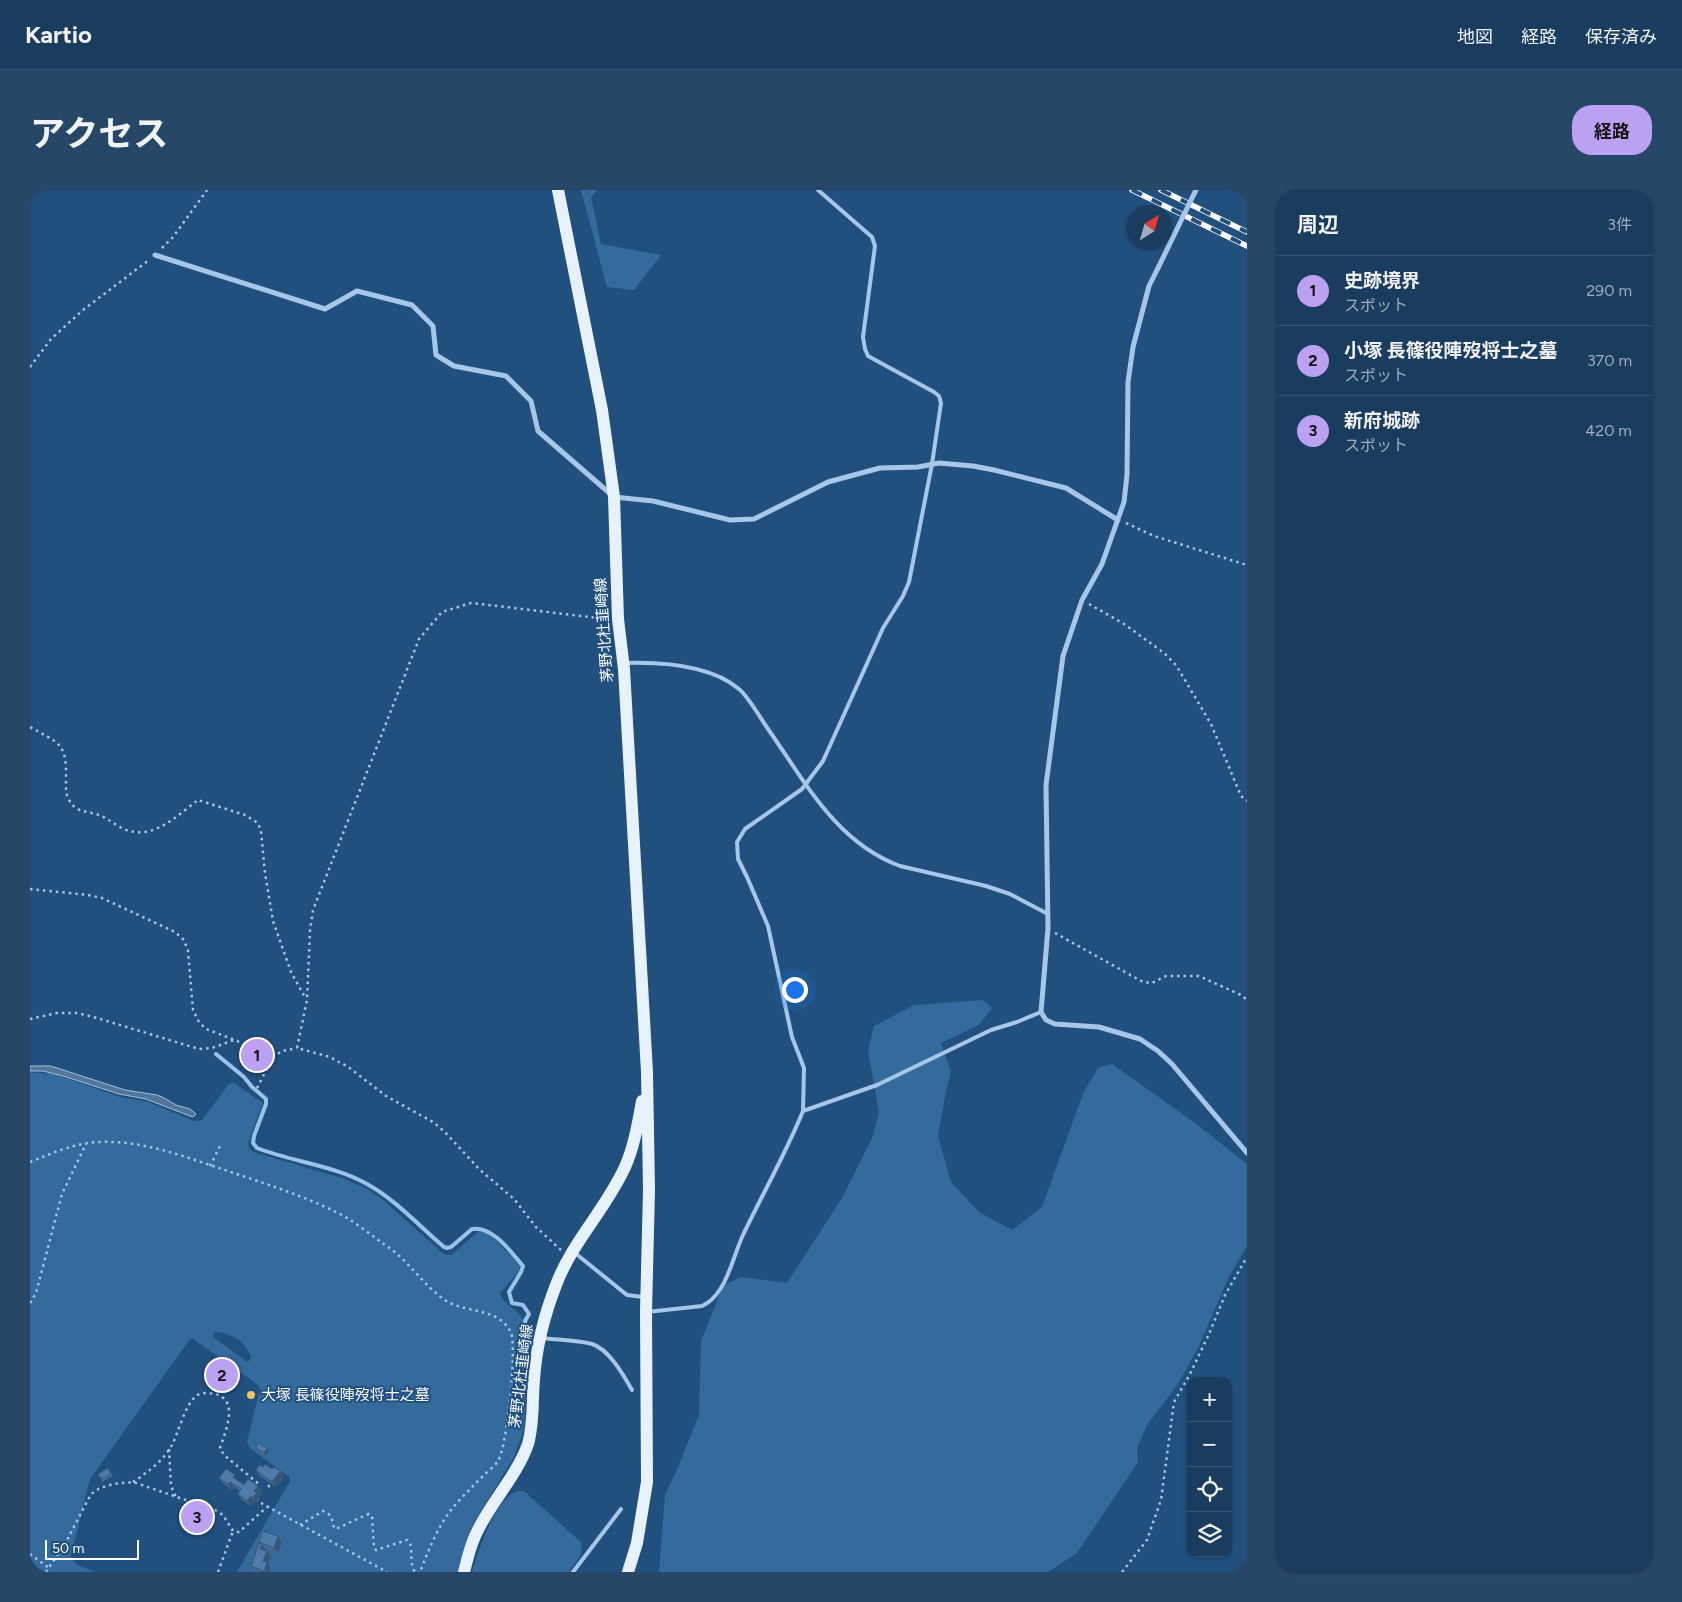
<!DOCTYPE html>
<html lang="ja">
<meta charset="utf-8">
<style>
:root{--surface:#193c5f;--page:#264768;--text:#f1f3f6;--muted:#9fadbd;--line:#375674;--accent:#bca0f2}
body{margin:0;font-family:Figtree,"Noto Sans JP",sans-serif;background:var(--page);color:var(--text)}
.controls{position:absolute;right:15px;bottom:15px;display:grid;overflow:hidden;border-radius:10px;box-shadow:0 1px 4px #0004}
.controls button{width:45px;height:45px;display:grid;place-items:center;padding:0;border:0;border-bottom:1px solid var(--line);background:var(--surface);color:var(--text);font:25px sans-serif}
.compass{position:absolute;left:1097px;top:15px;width:45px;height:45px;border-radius:50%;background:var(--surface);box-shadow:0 1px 4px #0004;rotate:37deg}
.scale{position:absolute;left:15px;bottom:12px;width:94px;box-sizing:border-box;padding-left:5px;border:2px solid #fff;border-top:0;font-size:14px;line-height:18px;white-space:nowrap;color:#fff;-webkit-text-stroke:4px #21507f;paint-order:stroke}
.you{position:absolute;left:764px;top:799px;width:18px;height:18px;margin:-12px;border:4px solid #fff;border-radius:50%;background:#1a73e8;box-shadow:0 0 0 8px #1a73e833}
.badge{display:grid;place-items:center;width:32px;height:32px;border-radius:50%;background:var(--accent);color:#111;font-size:16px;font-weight:700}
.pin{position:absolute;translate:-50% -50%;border:2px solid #fff;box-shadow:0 1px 5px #0006}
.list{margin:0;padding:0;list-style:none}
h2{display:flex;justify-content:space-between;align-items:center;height:65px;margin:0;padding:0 20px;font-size:21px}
h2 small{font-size:16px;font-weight:400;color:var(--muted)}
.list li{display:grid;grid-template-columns:32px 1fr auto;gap:15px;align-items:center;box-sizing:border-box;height:70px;padding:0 20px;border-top:1px solid var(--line)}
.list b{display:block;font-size:19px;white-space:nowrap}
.list p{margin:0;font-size:16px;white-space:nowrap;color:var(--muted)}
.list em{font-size:16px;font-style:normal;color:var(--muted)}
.icon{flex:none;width:28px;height:28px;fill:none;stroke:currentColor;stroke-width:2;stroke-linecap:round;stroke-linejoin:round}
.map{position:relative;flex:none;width:1217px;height:1382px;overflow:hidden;border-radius:20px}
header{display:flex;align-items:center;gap:30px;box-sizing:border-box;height:70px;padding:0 25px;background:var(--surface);border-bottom:1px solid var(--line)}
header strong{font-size:24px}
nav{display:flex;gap:28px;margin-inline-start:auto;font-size:18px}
.intro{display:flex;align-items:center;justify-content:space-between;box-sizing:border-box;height:120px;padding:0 30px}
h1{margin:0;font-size:35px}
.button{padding:12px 22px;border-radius:20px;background:var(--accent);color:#111;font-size:18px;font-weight:700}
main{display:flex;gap:30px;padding:0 30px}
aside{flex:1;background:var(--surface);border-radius:20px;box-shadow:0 1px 4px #0004}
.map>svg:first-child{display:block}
.green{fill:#356a9d;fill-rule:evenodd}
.water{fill:#547598;stroke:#9ac3e8}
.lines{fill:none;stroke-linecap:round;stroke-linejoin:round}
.stream{stroke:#9ac3e8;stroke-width:4}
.path{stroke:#a6c7e7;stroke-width:2.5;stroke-dasharray:2.5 4;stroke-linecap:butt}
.service{stroke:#a6c7e7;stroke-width:4}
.minor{stroke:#a6c7e7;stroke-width:5}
.primary{stroke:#e8f2fd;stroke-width:12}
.rail-casing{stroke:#fff;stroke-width:5.5}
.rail{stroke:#21507f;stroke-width:4;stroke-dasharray:11;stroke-linecap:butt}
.minor-bridge{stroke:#a6c7e7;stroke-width:5}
.wall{fill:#436b92}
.shaded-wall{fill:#375777}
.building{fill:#4e7caa;stroke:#375777}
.poi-dot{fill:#f3c368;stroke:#21507f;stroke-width:2}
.labels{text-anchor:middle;stroke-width:4;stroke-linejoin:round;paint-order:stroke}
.street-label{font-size:15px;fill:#fff;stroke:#21507f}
.poi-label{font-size:15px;fill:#fff;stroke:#21507f;text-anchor:start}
</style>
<header>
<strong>Kartio</strong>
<nav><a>地図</a><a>経路</a><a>保存済み</a></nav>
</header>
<div class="intro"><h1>アクセス</h1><a class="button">経路</a></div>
<main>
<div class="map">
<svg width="1217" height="1382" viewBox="0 0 1217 1382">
<rect width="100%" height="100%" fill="#21507f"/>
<path class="green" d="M551,0H567L561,7L571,54L631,65L604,100L577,97Z
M953,810L962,818L949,835L911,853L921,882L916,901L908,946L921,992L949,1022L982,1040L1012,1017L1054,901L1068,878L1082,874L1165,933L1217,974V1056L1199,1087L1168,1158L1148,1194L1117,1235L1107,1258L1108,1272L1047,1363L1018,1382H629L635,1305L646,1282L669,1225L671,1151L693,1096L711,1087L757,1093L812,1008L843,946L849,922L838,861L844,836L884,815Z
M0,882L24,884L90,907L118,912L164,931L172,930L199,894L204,893L233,913L218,953L219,958L223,962L315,989L337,999L352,1009L414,1064L421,1065L449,1041L458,1043L490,1075L489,1081L470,1103C473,1114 485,1118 491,1126C497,1135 498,1156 499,1166L494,1239L484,1267L441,1338L427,1382H207L260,1291L259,1287L220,1258L217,1252L230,1199L228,1195L163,1149H160L60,1289L41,1366L47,1375L65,1382H0ZM185,1142C201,1142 215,1152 221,1166L220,1170L217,1172L183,1147V1145Z
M487,1301H494L552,1353L551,1365L539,1382H442C449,1359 464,1311 487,1301Z"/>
<path class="water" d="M0,876H20L27,878L95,900L127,905L134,908L146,915L160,919L166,924L163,927L160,926L116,909L89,904L33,886L13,881H0Z"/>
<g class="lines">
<path class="stream" d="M186,864L214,887L222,897L236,909V914L224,946L223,953L227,958C263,972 303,975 337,994C366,1010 389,1036 414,1057L417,1058L421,1057L442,1039C463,1036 481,1062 493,1076L491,1082L479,1102L482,1113L493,1115L499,1124L495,1131L497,1145L500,1150"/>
<path class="path" d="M132,58L143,47L177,0
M0,177L21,149L53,120L119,70
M1096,333L1124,346L1217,375
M1059,414L1094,434L1134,463L1146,475L1181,534L1211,606L1217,611
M0,537C28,553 37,552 36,588C36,596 35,603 39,610C46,623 58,621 69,625C80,629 89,639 100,641C126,648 149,624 168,610L215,625L228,633L231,641L235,683L243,731L261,782L276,809
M0,699L58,705L72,708L145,742L154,750L158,761L163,820L169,832L176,839L205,850L243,867L252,861L267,858
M1025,743L1113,792L1122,793L1136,786H1169L1211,805L1217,810
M0,829L27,823H47L67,828L169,859L182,858L204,850
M227,898L243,867
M0,972C23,963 44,953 69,952C113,950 155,967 195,980C233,993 272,1005 308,1023C326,1032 342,1046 358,1057C380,1072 395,1098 418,1112C438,1123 470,1118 481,1143C487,1157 477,1258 468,1271C465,1276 458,1281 454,1285C444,1295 435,1304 426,1314C409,1333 399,1359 390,1382
M180,976L191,954
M531,1060L506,1037L484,1009L449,979L414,941L403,932L356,906L317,876L309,872L300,867L267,858L277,810L280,741L283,720L389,449L412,422L441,413L577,429
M0,1113L6,1103L32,1004L56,954
M139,1259L141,1296L146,1307
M103,1292C118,1282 133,1271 142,1255C149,1241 155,1215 166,1206C171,1202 179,1203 185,1204C210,1210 195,1242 190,1258L194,1265L230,1295
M238,1297L240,1295
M231,1313L357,1382
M270,1335L293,1321C302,1324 302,1330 304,1338L306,1339L336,1325L339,1324L342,1327L344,1358L346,1360L377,1350L380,1353C383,1363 379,1372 385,1382
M0,1364L19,1378
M16,1382L35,1354L61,1304L70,1298L83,1294L103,1292L185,1320L193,1325L203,1341L209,1342L237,1317
M188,1382L203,1341
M1092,1382L1117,1350L1131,1310L1144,1212L1159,1186L1179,1144L1195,1105L1217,1067"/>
<path class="service" d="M596,473C633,472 680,475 709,499C718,506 731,529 738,539C776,593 806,652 870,676L956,696L980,704L1018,724
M773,921L774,878L762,847L738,736L717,687L708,669L707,652L715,639L772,599L793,571L853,438L873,406L879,392L902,274L911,213L909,206L904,202L838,166L835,159L833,147L845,56L842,47L788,0
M545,1063L597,1105L613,1107
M617,1122L672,1116C681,1112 686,1106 691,1098C701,1082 705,1062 713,1045C733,1003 756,963 773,921L847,895L961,840L987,832L1011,822
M512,1148C528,1150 546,1150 562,1154C579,1159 594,1186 602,1200
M543,1382L591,1319"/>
<path class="minor" d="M1216,0L1217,1
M125,65L295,119L327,101L382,115L403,136L406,165L424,176L476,186L501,211L508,241L584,307L623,311L700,330L724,329L798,292L850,278L888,277L909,273L943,276L964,280L1036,298L1088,330
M1128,78L1119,96L1103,157L1098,192L1097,285L1094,312L1072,374L1052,410L1033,466L1016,595L1018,738L1011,822L1016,830L1025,834L1069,837L1110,849L1128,861L1142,874L1217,963"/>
<path class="primary" d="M528,0L572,220L584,307L588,429L594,479L617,882L619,1000L616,1122L617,1292L607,1353L598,1382
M434,1382C438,1366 442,1350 450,1336C464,1309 488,1283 498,1254C504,1233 502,1212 504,1190C506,1157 514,1126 526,1095C542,1052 576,1019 595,977C604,957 608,933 612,911"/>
<defs>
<path id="rail" d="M1102,0L1217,56
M1131,0L1217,42"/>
</defs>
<use href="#rail" class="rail-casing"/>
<use href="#rail" class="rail"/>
<path class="minor-bridge" d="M1128,78L1166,0"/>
</g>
<path class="wall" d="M226,1258H237L239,1261L236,1266L228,1261Z
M226,1280L254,1286L246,1297L230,1286Z
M80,1281L83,1286L72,1292L71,1289Z
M189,1288L208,1290L214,1295L228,1296L232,1301L228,1306L230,1309L227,1313L224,1311L221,1316L212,1310L208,1304L210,1301L204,1297L202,1300L193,1293Z
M229,1352H252L248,1363L234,1358L235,1361H237L241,1367L238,1374L241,1378L239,1382H225L221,1376L230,1354Z"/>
<path class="shaded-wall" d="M237,1258L239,1261L236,1266L234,1263Z
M250,1281L254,1286L246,1297L242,1292Z
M200,1292L204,1297L202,1300L198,1294Z
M228,1296L232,1301L228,1306L230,1309L227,1313L223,1308L224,1301Z
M221,1306L224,1311L221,1316L217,1311Z
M248,1346L252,1352L248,1363L244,1358Z
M232,1355L236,1360L234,1364L230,1359Z
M237,1361L241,1367L238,1374L241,1378L239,1382H235L234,1381L233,1371Z"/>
<path class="building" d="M228,1253L237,1258L234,1263L226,1258Z
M235,1274L242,1279L244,1277L250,1281L242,1292L226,1280L230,1275L233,1277Z
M78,1278L81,1284L71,1289L68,1284Z
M196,1279L205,1285L203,1287L214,1295L218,1289L228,1296L224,1301L227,1303L223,1308L221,1306L217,1311L208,1304L211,1299L200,1292L198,1294L189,1288Z
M233,1341L248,1346L244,1358L229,1352Z
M229,1353L232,1355L230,1359L237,1361L233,1371L237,1372L234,1381L221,1376Z"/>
<circle class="poi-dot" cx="221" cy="1205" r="5"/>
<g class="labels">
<g class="street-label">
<text transform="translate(574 440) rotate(-94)" y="5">茅野北杜韮崎線</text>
<text transform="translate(491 1186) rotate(-83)" y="5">茅野北杜韮崎線</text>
</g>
<g class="poi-label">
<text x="231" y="1210">大塚 長篠役陣歿将士之墓</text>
</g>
</g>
</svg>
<div class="controls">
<button>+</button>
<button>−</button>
<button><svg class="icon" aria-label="locate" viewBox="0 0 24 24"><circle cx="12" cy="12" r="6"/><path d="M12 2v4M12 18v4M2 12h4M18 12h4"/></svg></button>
<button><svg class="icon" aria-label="layers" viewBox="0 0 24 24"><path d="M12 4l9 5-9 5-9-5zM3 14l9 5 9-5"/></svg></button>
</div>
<svg class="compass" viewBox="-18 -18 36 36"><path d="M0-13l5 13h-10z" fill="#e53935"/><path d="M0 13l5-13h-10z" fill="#9fadbd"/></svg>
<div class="scale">50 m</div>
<div class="you"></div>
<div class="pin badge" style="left:227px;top:865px">1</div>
<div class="pin badge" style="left:192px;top:1185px">2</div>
<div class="pin badge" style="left:167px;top:1327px">3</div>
</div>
<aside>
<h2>周辺<small>3件</small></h2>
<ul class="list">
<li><span class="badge">1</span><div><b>史跡境界</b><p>スポット</p></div><em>290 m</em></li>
<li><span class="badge">2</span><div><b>小塚 長篠役陣歿将士之墓</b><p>スポット</p></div><em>370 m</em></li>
<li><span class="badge">3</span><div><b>新府城跡</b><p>スポット</p></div><em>420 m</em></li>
</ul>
</aside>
</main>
